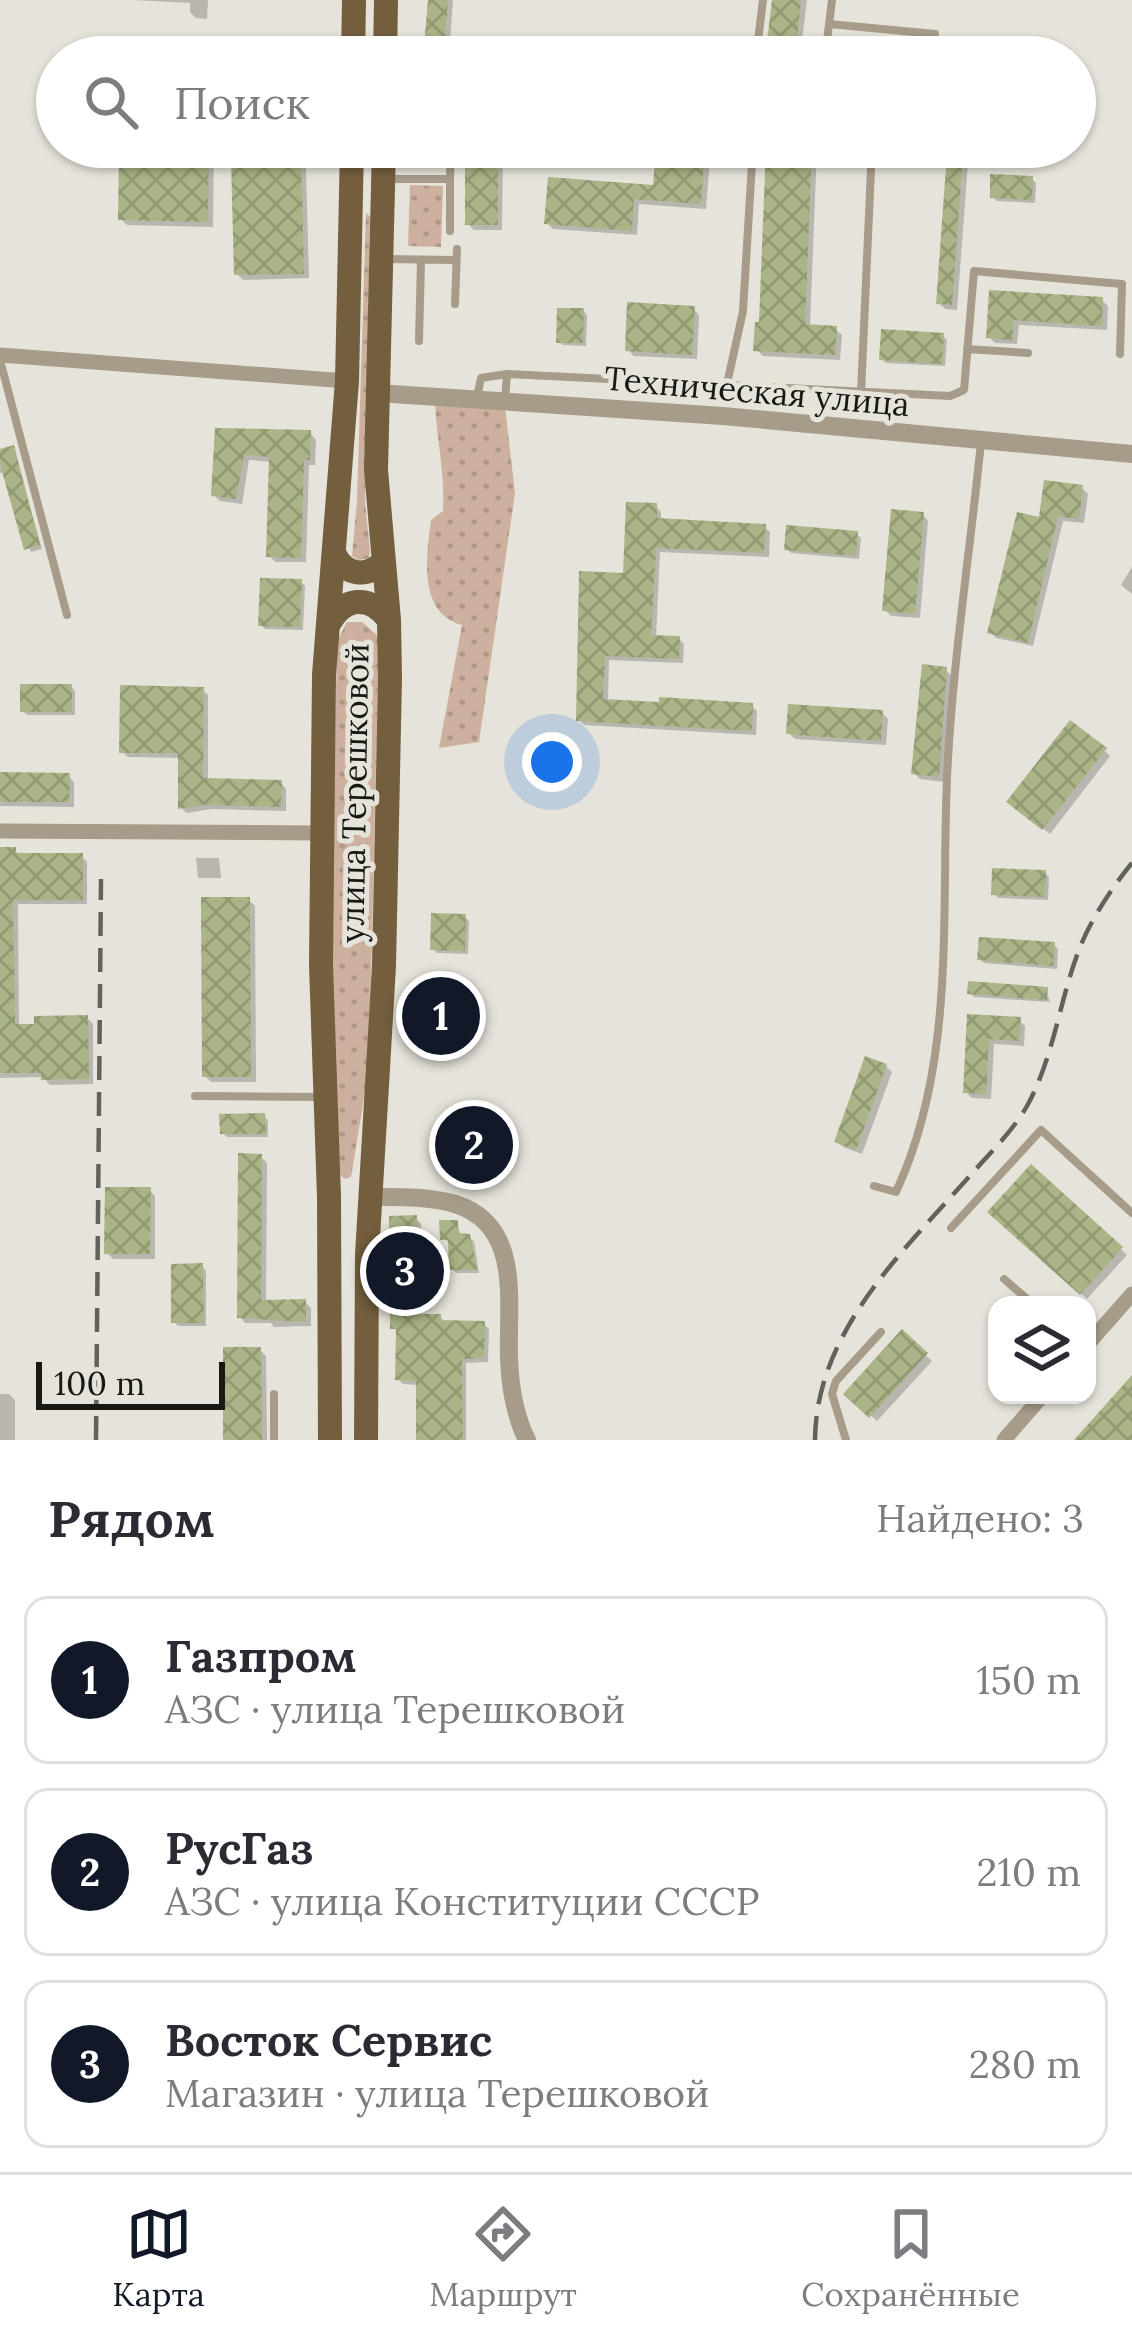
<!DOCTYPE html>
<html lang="ru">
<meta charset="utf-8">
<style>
:root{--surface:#fff;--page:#f2f2f3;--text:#2b2b33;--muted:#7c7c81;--line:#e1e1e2;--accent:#111827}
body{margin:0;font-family:Lora,serif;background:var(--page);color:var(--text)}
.controls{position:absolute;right:36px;bottom:36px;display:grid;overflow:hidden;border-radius:24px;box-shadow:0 3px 9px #0004}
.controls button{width:108px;height:108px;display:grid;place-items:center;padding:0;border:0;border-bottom:3px solid var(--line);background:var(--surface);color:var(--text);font:60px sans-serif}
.scale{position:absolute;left:36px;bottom:30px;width:189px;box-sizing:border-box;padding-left:12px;border:6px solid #191815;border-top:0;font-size:33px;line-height:42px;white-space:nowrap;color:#191815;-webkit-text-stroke:9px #e6e4da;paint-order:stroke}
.you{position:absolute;left:552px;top:762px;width:42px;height:42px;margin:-30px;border:9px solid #fff;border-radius:50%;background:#1a73e8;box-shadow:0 0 0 18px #1a73e833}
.badge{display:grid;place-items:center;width:78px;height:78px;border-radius:50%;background:var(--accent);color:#fff;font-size:39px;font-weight:700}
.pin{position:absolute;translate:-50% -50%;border:6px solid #fff;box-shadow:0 3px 12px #0006}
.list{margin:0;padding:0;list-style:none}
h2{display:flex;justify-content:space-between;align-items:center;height:156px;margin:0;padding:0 48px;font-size:51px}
h2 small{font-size:39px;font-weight:400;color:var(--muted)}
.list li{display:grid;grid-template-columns:78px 1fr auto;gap:36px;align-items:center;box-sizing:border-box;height:168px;margin:0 24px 24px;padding:0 24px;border:3px solid var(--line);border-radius:24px}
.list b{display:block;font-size:45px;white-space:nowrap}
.list p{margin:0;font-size:39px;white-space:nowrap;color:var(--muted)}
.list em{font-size:39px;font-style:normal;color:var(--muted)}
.icon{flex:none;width:66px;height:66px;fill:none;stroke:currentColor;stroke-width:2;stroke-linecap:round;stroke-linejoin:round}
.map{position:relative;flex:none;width:1132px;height:1440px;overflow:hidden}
.search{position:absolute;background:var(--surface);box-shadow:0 3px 9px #0004;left:36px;right:36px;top:36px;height:132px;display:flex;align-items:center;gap:30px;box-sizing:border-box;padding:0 42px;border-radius:66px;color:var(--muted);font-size:45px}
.sheet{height:732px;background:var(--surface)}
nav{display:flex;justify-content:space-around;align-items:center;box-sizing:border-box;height:168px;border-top:3px solid var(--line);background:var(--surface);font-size:33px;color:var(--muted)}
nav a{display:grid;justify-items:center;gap:6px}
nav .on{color:var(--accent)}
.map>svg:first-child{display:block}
.green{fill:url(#green-dots)}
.shadow{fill:#0003}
.building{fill:url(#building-cross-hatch)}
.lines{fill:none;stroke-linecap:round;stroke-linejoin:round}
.service{stroke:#a79b89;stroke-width:8}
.minor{stroke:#a79b89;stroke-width:15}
.tertiary{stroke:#a79b89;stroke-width:18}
.primary{stroke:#735e3e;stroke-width:24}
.rail{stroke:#62615b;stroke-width:4.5;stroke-dasharray:24 12;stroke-linecap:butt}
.labels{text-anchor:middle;stroke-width:10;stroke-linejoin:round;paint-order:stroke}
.street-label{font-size:33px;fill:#191815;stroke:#e6e4da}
</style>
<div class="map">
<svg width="1132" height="1440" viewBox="0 0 1132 1440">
<defs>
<pattern id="green-dots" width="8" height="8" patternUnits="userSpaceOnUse" patternTransform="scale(3)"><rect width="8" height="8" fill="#cdb19e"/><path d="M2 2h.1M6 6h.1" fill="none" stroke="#af9887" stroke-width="1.8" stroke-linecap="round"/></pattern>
<pattern id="building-cross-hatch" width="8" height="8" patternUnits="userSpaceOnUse" patternTransform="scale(3)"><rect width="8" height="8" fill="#aab486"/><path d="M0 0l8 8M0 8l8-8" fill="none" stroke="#929a73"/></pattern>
</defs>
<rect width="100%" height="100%" fill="#e6e4da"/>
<path class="green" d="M410,185L443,186L441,247L408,246Z
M366,213L370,216L365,501L370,551L369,558L359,560L352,556L357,501Z
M435,403L505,407L515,493L479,742L439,748L462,625C418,613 426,558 431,520L443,511C445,473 437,442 435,403Z
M347,622H362L379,637L369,1068L351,1177L345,1179L340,1175L331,965L337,641Z"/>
<path class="shadow" d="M133,0H208L207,19L196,18L190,12V3Z
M431,0H453L449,57H426Z
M775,0H807L800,57H768Z
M299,48L304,57H281V49Z
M122,147H214L213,227L127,225L121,219Z
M468,147L503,149L502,230H474L468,224Z
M553,147H600L598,163L556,160Z
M659,147H711L706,209L639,204L637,235L553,229L547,223L656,188Z
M769,147H817L810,327L835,329L842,335L840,360L763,356L757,350L762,325Z
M962,157L968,163L957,310L945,309L939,303Z
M300,162L306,168L309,278L243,280L237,274Z
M1032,179L1036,183L1035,203L997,201L993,197Z
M991,293L1102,300L1108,306L1107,330L1019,325L1017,344L995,343L989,337Z
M693,309L699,315L697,359L634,356L628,350Z
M583,311L587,315L586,346L563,345L559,341Z
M943,336L947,340L945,366L886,363L882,359Z
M218,431L310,433L316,440L315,465H309L306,562H275L269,555L272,462L249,460L242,504L220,501L214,495Z
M13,448L42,549L31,552L6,473H0V452Z
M1082,488L1088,494L1084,523L1063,521L1033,646L996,638L990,632L1041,521Z
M656,506L661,512V522L764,527L770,532L769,557L660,552L656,638L679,639L684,644L683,663L609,660L608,702L752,706L757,711L756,735L584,725L579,720L626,576Z
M922,514L928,521L920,618L891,616L885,610Z
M856,534L861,538L859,559L791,553L787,549Z
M1132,567V594L1121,585Z
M301,582L305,586L303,630L265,629L261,625Z
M946,670L952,676L944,782L920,779L914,773Z
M71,687L75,691V715H27L23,711Z
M203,690L208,695V781L281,783L286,789V811L211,809L187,813L181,808V758L128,757L122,752Z
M882,713L888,719L886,745L795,739L789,733Z
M1105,751L1110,756L1050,834L1016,807Z
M0,775L68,776L74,782V807L0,806Z
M0,850H15L20,856H81L87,862V904H18L19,1027L87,1018L93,1024V1084L50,1085L43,1077L0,1078Z
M196,858H219L221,878H198Z
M1045,873L1049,877L1048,900L998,898L994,893Z
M249,900L255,906L256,1082H211L205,1076Z
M465,917L469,921L468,954L437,953L433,949Z
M1054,945L1058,949L1057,969L984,963L980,959Z
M453,987L458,991V1051L435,1052L431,1047Z
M1046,990L1050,1002L974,997L970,992Z
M970,1017L1019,1020L1025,1026L1024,1046L994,1044L991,1099L972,1098L966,1092Z
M886,1066L892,1072L862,1154L843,1147L837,1141Z
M264,1116L268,1120V1137H227L223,1133Z
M469,1130L483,1132V1165L469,1162Z
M261,1157L267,1163L266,1303L305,1302L311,1308V1326L274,1327L271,1323H245L240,1317Z
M1031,1168L1127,1255L1087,1299L992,1212Z
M149,1190L155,1196V1259H113L107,1253Z
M416,1218L421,1224V1317H440L446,1323L484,1324L489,1329L488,1362L466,1363V1440H419V1385L403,1384L398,1379V1333L393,1327Z
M457,1223L461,1236L474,1241L479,1273H456L452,1269L451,1243L443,1239Z
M202,1266L206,1271V1326H178L174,1322Z
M902,1333L932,1361L877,1421L847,1394Z
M260,1350L266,1356L267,1440H226Z
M0,1394H9L15,1400V1440H0Z"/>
<path class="building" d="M428,0H448L443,57H423Z
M772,0H801L795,57H765Z
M119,147H209L208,222L118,220Z
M465,147H498V225H465Z
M656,147H705L701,204L634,199L632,231L544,224L548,177L653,185Z
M766,147H812L805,324L837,326L835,355L753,351L755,322H759Z
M947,153L963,154L952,305L936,304Z
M301,159L304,274L234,275L231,160Z
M990,174L1033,176L1032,200L990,198Z
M989,290L1103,297L1102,326L1014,320L1012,340L986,338Z
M627,302L695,306L692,355L625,351Z
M557,308H584L583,343H556Z
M881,329L944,333L942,364L879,360Z
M215,428L311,430L310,460H304L301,558L266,557L269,457L244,455L236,499L211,496Z
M14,445L40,545L24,550L0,464V449Z
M1044,480L1083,485L1079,519L1058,516L1028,643L987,633L1017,512L1039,517Z
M626,502L657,503V518L766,524L764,553L656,548L651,635L680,636L679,659L605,656L603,699L659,702V697L753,703L752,731L576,721L579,571L623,573Z
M891,509L924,512L915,614L882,611Z
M786,525L858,531L856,556L784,550Z
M260,578L302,579L300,627L258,626Z
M922,664L947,667L939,777L911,774Z
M20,684H72V712H20Z
M120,685L204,687L203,778L282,780L281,807L203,805L178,809V753H119Z
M788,704L883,710L881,741L786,734Z
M1070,720L1107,748L1042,830L1006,802Z
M0,772L70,773L69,802H0Z
M0,847H16V853H83V900H13L15,1024H34V1016L88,1015L89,1079L41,1080V1073H0Z
M992,868L1046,870L1045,897L991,895Z
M201,897H250L251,1077H202Z
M431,913L466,914L465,951L430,950Z
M979,937L1055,942L1053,966L977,960Z
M968,981L1048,987L1047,1000L967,994Z
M455,984V1048L428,1049V985Z
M967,1014L1021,1017L1019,1041L989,1039L986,1094L963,1093Z
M865,1056L887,1064L856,1150L834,1142Z
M265,1113L266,1134H220L219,1114Z
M238,1153L262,1154L261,1300L306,1299V1322L237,1318Z
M1031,1164L1123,1247L1080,1295L987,1212Z
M105,1187H151L150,1254H104Z
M417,1215V1314H441V1320L485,1321L484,1358L462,1359L463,1440H416V1381L395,1380L396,1329H390L389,1216Z
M439,1220H458V1233L470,1234L477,1270H449L448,1240H440Z
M203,1263L204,1323H171V1264Z
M902,1329L928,1353L869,1418L843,1394Z
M223,1347H261L262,1440H223Z
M1132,1375V1440H1074Z"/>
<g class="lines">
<path class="service" d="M829,24L935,34
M756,57L763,0
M825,57L832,0
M385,179H450L451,147
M450,231V179
M383,259L456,260
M455,304L457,249
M419,341L421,260
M967,349L1028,353
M0,360L67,615
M727,384L743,311L753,147
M861,393L872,147
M477,397L481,378L507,374L950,396L964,390L974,271L1122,284L1120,354
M505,401L507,374
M195,1096L318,1097
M874,1186L896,1192C956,1063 941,917 947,778C952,666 970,553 981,442
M951,1228L1041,1130L1132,1213
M1004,1279L1034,1305
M274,1394V1440
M846,1440L832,1394L836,1381L881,1332"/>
<path class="minor" d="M0,355L347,381
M0,831L323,833
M1087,1345L1132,1294
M1004,1440L1043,1395"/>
<path class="tertiary" d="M377,393L723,416L1132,454
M371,1197C398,1197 428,1196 455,1204C523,1225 507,1302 509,1358C510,1387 514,1414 527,1440"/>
<path class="primary" d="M353,57L354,0
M385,57L386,0
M335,555C345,576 368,578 384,561
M328,626C343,596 370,594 389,620
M330,1440L329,1197L321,965L324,675L347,381L352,147
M366,1440L367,1255L384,966L390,678L389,620L376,470L384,147"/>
<path class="rail" d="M96,1440L101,879
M815,1440C816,1329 907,1248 975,1170C993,1150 1014,1129 1027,1106C1052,1061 1059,1006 1076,958C1087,925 1110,890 1132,863"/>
</g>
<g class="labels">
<g class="street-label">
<text transform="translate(757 391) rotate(5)" y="12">Техническая улица</text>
<text transform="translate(354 793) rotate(-89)" y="12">улица Терешковой</text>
</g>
</g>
</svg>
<div class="controls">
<button><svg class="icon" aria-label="layers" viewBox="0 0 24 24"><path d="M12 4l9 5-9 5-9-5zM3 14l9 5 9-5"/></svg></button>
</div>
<div class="scale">100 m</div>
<div class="you"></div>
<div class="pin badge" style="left:441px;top:1016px">1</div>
<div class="pin badge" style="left:474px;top:1145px">2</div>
<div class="pin badge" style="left:405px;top:1271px">3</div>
<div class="search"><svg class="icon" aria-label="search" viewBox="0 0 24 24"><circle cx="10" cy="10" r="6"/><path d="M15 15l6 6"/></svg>Поиск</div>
</div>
<section class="sheet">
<h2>Рядом<small>Найдено: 3</small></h2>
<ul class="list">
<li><span class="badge">1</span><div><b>Газпром</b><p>АЗС · улица Терешковой</p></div><em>150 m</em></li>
<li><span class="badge">2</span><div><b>РусГаз</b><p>АЗС · улица Конституции СССР</p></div><em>210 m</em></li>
<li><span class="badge">3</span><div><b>Восток Сервис</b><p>Магазин · улица Терешковой</p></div><em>280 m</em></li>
</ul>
</section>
<nav>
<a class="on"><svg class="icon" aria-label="map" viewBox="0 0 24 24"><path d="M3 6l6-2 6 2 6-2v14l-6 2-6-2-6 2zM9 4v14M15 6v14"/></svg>Карта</a>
<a><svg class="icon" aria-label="directions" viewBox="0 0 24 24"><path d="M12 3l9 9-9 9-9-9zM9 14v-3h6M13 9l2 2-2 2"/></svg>Маршрут</a>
<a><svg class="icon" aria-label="saved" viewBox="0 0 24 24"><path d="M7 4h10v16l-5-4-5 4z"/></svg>Сохранённые</a>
</nav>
